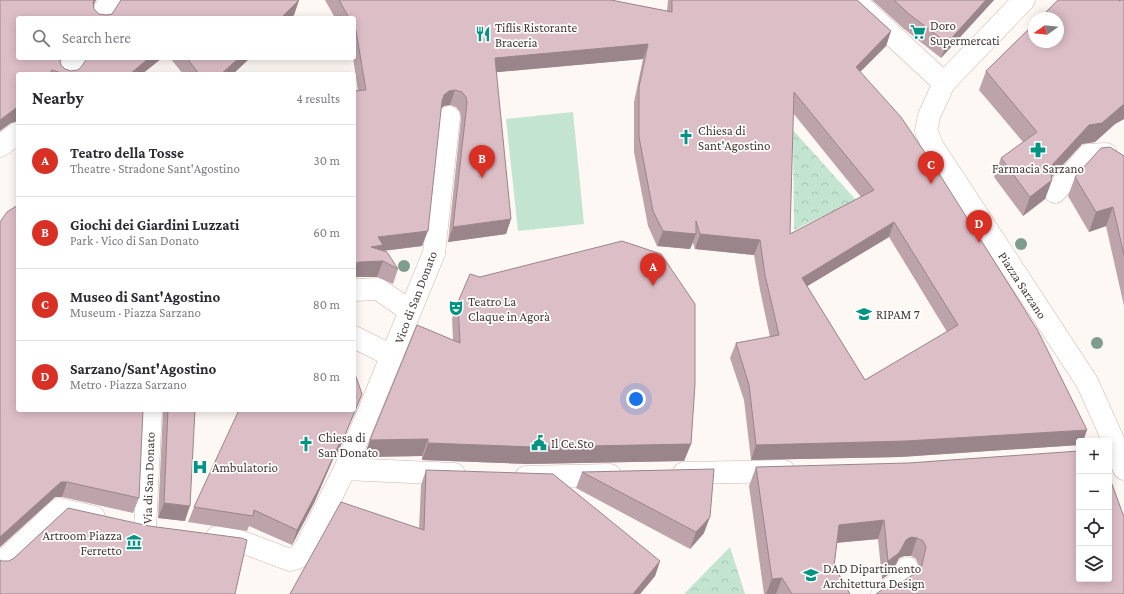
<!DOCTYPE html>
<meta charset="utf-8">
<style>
:root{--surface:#fff;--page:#f7f7f7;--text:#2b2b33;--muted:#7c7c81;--line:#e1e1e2;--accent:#d93025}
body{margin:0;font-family:"Crimson Pro",serif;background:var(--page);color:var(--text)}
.controls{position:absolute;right:12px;bottom:12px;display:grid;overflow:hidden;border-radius:4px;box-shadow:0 2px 10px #0003}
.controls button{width:36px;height:36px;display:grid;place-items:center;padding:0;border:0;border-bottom:1px solid var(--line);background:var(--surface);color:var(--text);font:20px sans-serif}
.compass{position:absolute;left:1028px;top:12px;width:36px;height:36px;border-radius:50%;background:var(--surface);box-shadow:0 2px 10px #0003;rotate:256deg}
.you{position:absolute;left:636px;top:399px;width:14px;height:14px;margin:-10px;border:3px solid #fff;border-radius:50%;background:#1a73e8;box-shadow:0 0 0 6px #1a73e833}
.badge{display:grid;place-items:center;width:26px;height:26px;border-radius:50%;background:var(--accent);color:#fff;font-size:13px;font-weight:700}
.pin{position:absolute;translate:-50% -33px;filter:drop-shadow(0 1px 2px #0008)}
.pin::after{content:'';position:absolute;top:21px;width:14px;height:12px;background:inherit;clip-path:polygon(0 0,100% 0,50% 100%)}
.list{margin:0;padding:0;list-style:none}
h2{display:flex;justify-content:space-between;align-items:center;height:52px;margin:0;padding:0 16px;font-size:17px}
h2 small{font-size:13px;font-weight:400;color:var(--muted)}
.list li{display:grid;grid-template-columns:26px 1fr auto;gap:12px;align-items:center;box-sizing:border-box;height:72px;padding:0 16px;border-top:1px solid var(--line)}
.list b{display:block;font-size:15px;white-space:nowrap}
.list p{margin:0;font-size:13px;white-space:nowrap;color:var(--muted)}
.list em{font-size:13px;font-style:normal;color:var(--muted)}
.icon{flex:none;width:22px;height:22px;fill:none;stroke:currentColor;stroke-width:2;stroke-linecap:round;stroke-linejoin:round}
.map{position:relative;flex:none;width:1124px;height:594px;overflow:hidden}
.search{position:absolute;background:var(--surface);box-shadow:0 2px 10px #0003;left:16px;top:16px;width:340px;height:44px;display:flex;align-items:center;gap:10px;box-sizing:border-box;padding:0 14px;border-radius:4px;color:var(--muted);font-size:15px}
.panel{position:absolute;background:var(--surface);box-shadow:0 2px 10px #0003;left:16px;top:72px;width:340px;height:340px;border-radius:4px}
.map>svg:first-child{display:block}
.park{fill:url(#park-crowns)}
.pitch{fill:#c2e4d1}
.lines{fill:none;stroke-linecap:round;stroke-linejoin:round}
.street-casing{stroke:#d1b5aa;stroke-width:23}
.street{stroke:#fff;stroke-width:22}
.tree{fill:#7e9d8d}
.wall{fill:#bda3aa;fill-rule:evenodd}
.shaded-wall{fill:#9a858b}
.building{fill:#dcbec6;stroke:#9a858b;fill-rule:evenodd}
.labels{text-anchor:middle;stroke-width:3.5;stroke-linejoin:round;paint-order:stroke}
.poi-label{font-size:13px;fill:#443834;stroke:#fff;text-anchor:start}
.street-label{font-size:13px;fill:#443834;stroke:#fff}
</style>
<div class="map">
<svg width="1124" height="594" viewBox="0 0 1124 594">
<defs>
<pattern id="park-crowns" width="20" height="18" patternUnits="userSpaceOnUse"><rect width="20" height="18" fill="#c2e4d1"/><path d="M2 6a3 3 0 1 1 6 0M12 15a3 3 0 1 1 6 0" fill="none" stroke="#a8c4b4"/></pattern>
</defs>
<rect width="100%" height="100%" fill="#fef8f5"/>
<path class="park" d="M793,130L856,200L794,230Z
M730,547L745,594H684Z"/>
<path class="pitch" d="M573,112L584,224L518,231L506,119Z"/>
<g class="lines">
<defs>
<path id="street" d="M854,0L944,83
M1024,0L944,83L929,116L926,131L933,147L1087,382L1114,442L1124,469
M100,18L111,0
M66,74L76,58
M0,146L18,133
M1055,192L1088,155L1106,154
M354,290L378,289L410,311
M354,337L392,356
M345,469L454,474
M684,473L784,471
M526,477L610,475
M145,529L151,410
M217,537L239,541L290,560L297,558L306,547L345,469L434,253L449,117
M0,564L59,509L94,517
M882,594L903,580L907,568"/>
</defs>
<use href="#street" class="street-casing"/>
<use href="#street" class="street"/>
</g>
<g class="tree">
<circle cx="1021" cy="244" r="6"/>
<circle cx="404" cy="266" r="6"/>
<circle cx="1097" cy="343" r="6"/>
</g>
<path class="wall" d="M0,0H96L94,5V9L99,14L106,15L299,0L294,15L291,18H18L62,58L60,62L61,65L65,69L71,71L162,58L142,74H18L11,123Z
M325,0H611L667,11L668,0H857L891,31L886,46L860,72L1087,430L1083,441H1079V445L900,457L751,460L744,400L730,358L736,343L770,337L760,290L754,255L695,249L693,243L690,249L657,246L648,226L634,152V102L643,59L496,72L511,219L506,234L448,242L461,118L460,112L456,107L450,105L444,106L441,108L422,246L384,251L398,269L393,284L377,277H354V91H358L353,58H354V18H335ZM793,113L861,197L790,234ZM889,237L947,332L865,380L807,286Z
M872,0H994L941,58L904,29Z
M1058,0H1124V119L1115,124L1095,142L1082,144L1051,178L1052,180L1045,199L1023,216L994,177L1001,158L1023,142L979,90L986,71Z
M170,58H250L233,74H183Z
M1124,156V306L1106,226L1089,232L1068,196L1075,177Z
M0,222L139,498L133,513L62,497H55L0,547Z
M458,302L691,444L684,461L527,464L422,460V456L364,457L370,440L453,340L452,319Z
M356,409L336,457H334L314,503L292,545L249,526L247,531L188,522L194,507Z
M163,410H195L185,521L158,518Z
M756,467L1124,517L896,586L917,572L918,570L919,566L916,559L911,556H904L899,558L892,572L882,579L878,539L837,543L834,566L850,594H764L749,486Z
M426,470L660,561L655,576L640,594L419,529L421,485Z
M582,472L704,533L690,549L576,488Z"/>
<path class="shaded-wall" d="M94,0H96L89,11Z
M299,0L294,15L291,18H281Z
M986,0H994L941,58L947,43Z
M891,31L886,46L850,82L856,67Z
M648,44L643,59L489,73L495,58Z
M149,58H162L142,74H130Z
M239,58H250L233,74H221Z
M455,90L450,105L444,106L439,110L444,95L449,91Z
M1124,104V119L1115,124L1095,142L1082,144L1045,184L1052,180L1045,199L1023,216L1030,197L1050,171L1052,165L1089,125Z
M18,107V121L11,123L0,131V120L16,108Z
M1113,207L1106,226L1089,232L1096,212Z
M511,219L506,234L448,242L453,227Z
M894,222L889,237L796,293L802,278Z
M428,231L422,246L380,251L371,247L378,237Z
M663,231L696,234L690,249L657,246Z
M700,234L760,240L754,255L695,249Z
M383,261L377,277H354V264L359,262Z
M362,394L356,409L336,457H334L314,503L292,545L297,530Z
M1087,430L1083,441H1079V445L900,457L751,460L756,445Z
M428,439L422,456L364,457L370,440Z
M428,443L691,444L684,461L527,464L422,460Z
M61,482H67L62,497H55L0,547V537Z
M164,503L190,506L185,521L158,518Z
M710,517L704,533L690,549L696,532Z
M884,520L878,539L832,543L839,525Z
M911,537L917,538L911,556H904L899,558L892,572L882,579L888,561L906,540Z
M660,561L655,576L640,594H633Z
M782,578L776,594H766L772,579Z"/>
<path class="building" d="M0,0H94L93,2L94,9L99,14L106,15L112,14L121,0H299L281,18H18V58H59L61,65L65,69L71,71L78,70L82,66L87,58H149L130,74H64L52,70L49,74H18V107L16,108L0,120Z
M339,0H611L672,12V0H857L891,31L856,67L901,117L940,175L1038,331L1087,430L906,441L756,445L749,385L736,343L779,335L765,275L760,240L700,234L696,221V234L663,231L653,211L639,137V87L648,44L495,58L511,219L453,227L467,103L466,97L462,92L455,90L449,91L444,95L442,101L428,231L378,237L383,245L371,247L387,252L398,269L383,261L359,262L354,264V91L366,90L356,31L354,27V18H349ZM794,92L874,190L790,234ZM894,222L958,325L865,380L802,278Z
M894,0H986L947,43L909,14Z
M1058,0H1118L1120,1V0H1124V104L1102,123L1089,125L1052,165L1050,171L1052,180L1030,197L1001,158L1037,132L986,71L1034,24V42H1058V18H1040Z
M187,58H239L221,74H199Z
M1110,147L1124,156V255L1113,207L1096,212L1075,177L1101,148Z
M18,205V410H143L139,498L67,482H61L0,537V222L7,212Z
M622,241L661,254L695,304V384L691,444L533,447L428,443V439L370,440L417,325L460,343L458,302L470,274L480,277Z
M354,371L362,394L342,442H340L319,488L297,530L254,510L253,516L194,507L239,410H354Z
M168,410H195L190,506L164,503Z
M1079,451V579H1109V476L1124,517V594H876L886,587L896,586L917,572L922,565L926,547L923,541L917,538L911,537L906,540L899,553L888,561L884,520L839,525L834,566L850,594H792L782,578L772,579L756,467L908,463Z
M714,469L710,517L696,532L582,472Z
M426,470L553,474L660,561L633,594H290L341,502L424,530Z
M68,508L149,526L241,538L247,540L235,594H0V560L2,561H9L14,558Z"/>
<defs>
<symbol id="supermarket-bare" viewBox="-9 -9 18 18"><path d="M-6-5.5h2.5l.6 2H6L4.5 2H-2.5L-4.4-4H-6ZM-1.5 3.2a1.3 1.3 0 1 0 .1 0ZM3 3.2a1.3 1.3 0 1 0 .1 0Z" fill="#029482" stroke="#fff" stroke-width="2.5" paint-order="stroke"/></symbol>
<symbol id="restaurant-bare" viewBox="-9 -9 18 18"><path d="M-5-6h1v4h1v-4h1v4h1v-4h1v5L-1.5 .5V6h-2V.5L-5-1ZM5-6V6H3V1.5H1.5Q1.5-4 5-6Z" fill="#029482" stroke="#fff" stroke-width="2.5" paint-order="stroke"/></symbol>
<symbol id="church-bare" viewBox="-9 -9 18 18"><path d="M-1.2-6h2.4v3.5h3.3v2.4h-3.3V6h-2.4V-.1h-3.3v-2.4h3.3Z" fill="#029482" stroke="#fff" stroke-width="2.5" paint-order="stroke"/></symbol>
<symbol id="pharmacy-bare" viewBox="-9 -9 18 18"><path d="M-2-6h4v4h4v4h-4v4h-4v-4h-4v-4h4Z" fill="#029482" stroke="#fff" stroke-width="2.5" paint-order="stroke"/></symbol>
<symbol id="theatre-bare" viewBox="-9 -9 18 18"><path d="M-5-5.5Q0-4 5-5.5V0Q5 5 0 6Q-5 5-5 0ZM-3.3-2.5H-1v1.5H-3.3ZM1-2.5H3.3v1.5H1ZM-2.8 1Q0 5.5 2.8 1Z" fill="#029482" stroke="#fff" stroke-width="2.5" paint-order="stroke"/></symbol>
<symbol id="university-bare" viewBox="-9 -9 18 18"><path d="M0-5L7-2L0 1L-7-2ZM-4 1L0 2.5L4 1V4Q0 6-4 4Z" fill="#029482" stroke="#fff" stroke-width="2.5" paint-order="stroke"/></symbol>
<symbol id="civic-bare" viewBox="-9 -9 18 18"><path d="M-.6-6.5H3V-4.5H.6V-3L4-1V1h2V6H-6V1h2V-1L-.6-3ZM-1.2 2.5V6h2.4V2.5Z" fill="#029482" stroke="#fff" stroke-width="2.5" paint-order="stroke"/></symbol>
<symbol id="hospital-bare" viewBox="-9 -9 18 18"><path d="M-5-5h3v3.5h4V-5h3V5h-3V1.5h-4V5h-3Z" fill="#029482" stroke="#fff" stroke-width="2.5" paint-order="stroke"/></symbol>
<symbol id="museum-bare" viewBox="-9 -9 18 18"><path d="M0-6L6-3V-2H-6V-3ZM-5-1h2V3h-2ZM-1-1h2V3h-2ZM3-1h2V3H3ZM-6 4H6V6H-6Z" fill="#029482" stroke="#fff" stroke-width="2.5" paint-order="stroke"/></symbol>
</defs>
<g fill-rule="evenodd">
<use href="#supermarket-bare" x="907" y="21" width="22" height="22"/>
<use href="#restaurant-bare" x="472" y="23" width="22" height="22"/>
<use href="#church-bare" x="675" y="126" width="22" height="22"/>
<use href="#pharmacy-bare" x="1027" y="139" width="22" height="22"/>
<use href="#theatre-bare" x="445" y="297" width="22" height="22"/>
<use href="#university-bare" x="853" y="303" width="22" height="22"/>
<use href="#civic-bare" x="528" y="432" width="22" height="22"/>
<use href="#church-bare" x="295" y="433" width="22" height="22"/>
<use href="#hospital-bare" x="189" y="456" width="22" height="22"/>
<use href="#museum-bare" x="123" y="531" width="22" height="22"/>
<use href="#university-bare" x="800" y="564" width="22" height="22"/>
</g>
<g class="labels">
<g class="poi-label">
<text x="930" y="30">Doro<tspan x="930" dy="15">Supermercati</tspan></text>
<text x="495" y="32">Tiflis Ristorante<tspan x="495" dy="15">Braceria</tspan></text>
<text x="698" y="135">Chiesa di<tspan x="698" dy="15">Sant'Agostino</tspan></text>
<text x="1038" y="173" text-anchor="middle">Farmacia Sarzano</text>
<text x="468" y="306">Teatro La<tspan x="468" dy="15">Claque in Agorà</tspan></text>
<text x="876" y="319">RIPAM 7</text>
<text x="318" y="442">Chiesa di<tspan x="318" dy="15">San Donato</tspan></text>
<text x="551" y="448">Il Ce.Sto</text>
<text x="212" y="472">Ambulatorio</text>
<text x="122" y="540" text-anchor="end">Artroom Piazza<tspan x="122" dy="15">Ferretto</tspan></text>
<text x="823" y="573">DAD Dipartimento<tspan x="823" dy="15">Architettura Design</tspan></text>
</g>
<g class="street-label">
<text transform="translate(1023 285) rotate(57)" y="5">Piazza Sarzano</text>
<text transform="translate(415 297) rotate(-69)" y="5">Vico di San Donato</text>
<text transform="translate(148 478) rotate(-88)" y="5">Via di San Donato</text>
</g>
</g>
</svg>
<div class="controls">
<button>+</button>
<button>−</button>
<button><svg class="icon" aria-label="locate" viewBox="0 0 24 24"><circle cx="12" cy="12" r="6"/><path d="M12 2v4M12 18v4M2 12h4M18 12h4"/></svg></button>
<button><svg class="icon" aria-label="layers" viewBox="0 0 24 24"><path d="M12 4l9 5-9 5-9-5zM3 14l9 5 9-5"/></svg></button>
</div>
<svg class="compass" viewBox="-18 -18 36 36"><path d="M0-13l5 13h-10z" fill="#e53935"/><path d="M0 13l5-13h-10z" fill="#7c7c81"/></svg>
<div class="you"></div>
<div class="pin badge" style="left:653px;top:286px">A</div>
<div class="pin badge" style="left:482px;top:178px">B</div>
<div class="pin badge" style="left:931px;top:184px">C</div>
<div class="pin badge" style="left:979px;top:243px">D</div>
<div class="search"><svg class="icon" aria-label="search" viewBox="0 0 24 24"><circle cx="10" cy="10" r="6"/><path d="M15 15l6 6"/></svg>Search here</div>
<section class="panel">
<h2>Nearby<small>4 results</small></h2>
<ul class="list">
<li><span class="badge">A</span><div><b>Teatro della Tosse</b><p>Theatre · Stradone Sant'Agostino</p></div><em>30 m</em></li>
<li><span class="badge">B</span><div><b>Giochi dei Giardini Luzzati</b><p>Park · Vico di San Donato</p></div><em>60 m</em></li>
<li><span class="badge">C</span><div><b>Museo di Sant'Agostino</b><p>Museum · Piazza Sarzano</p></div><em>80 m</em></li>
<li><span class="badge">D</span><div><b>Sarzano/Sant'Agostino</b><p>Metro · Piazza Sarzano</p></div><em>80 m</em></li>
</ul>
</section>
</div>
